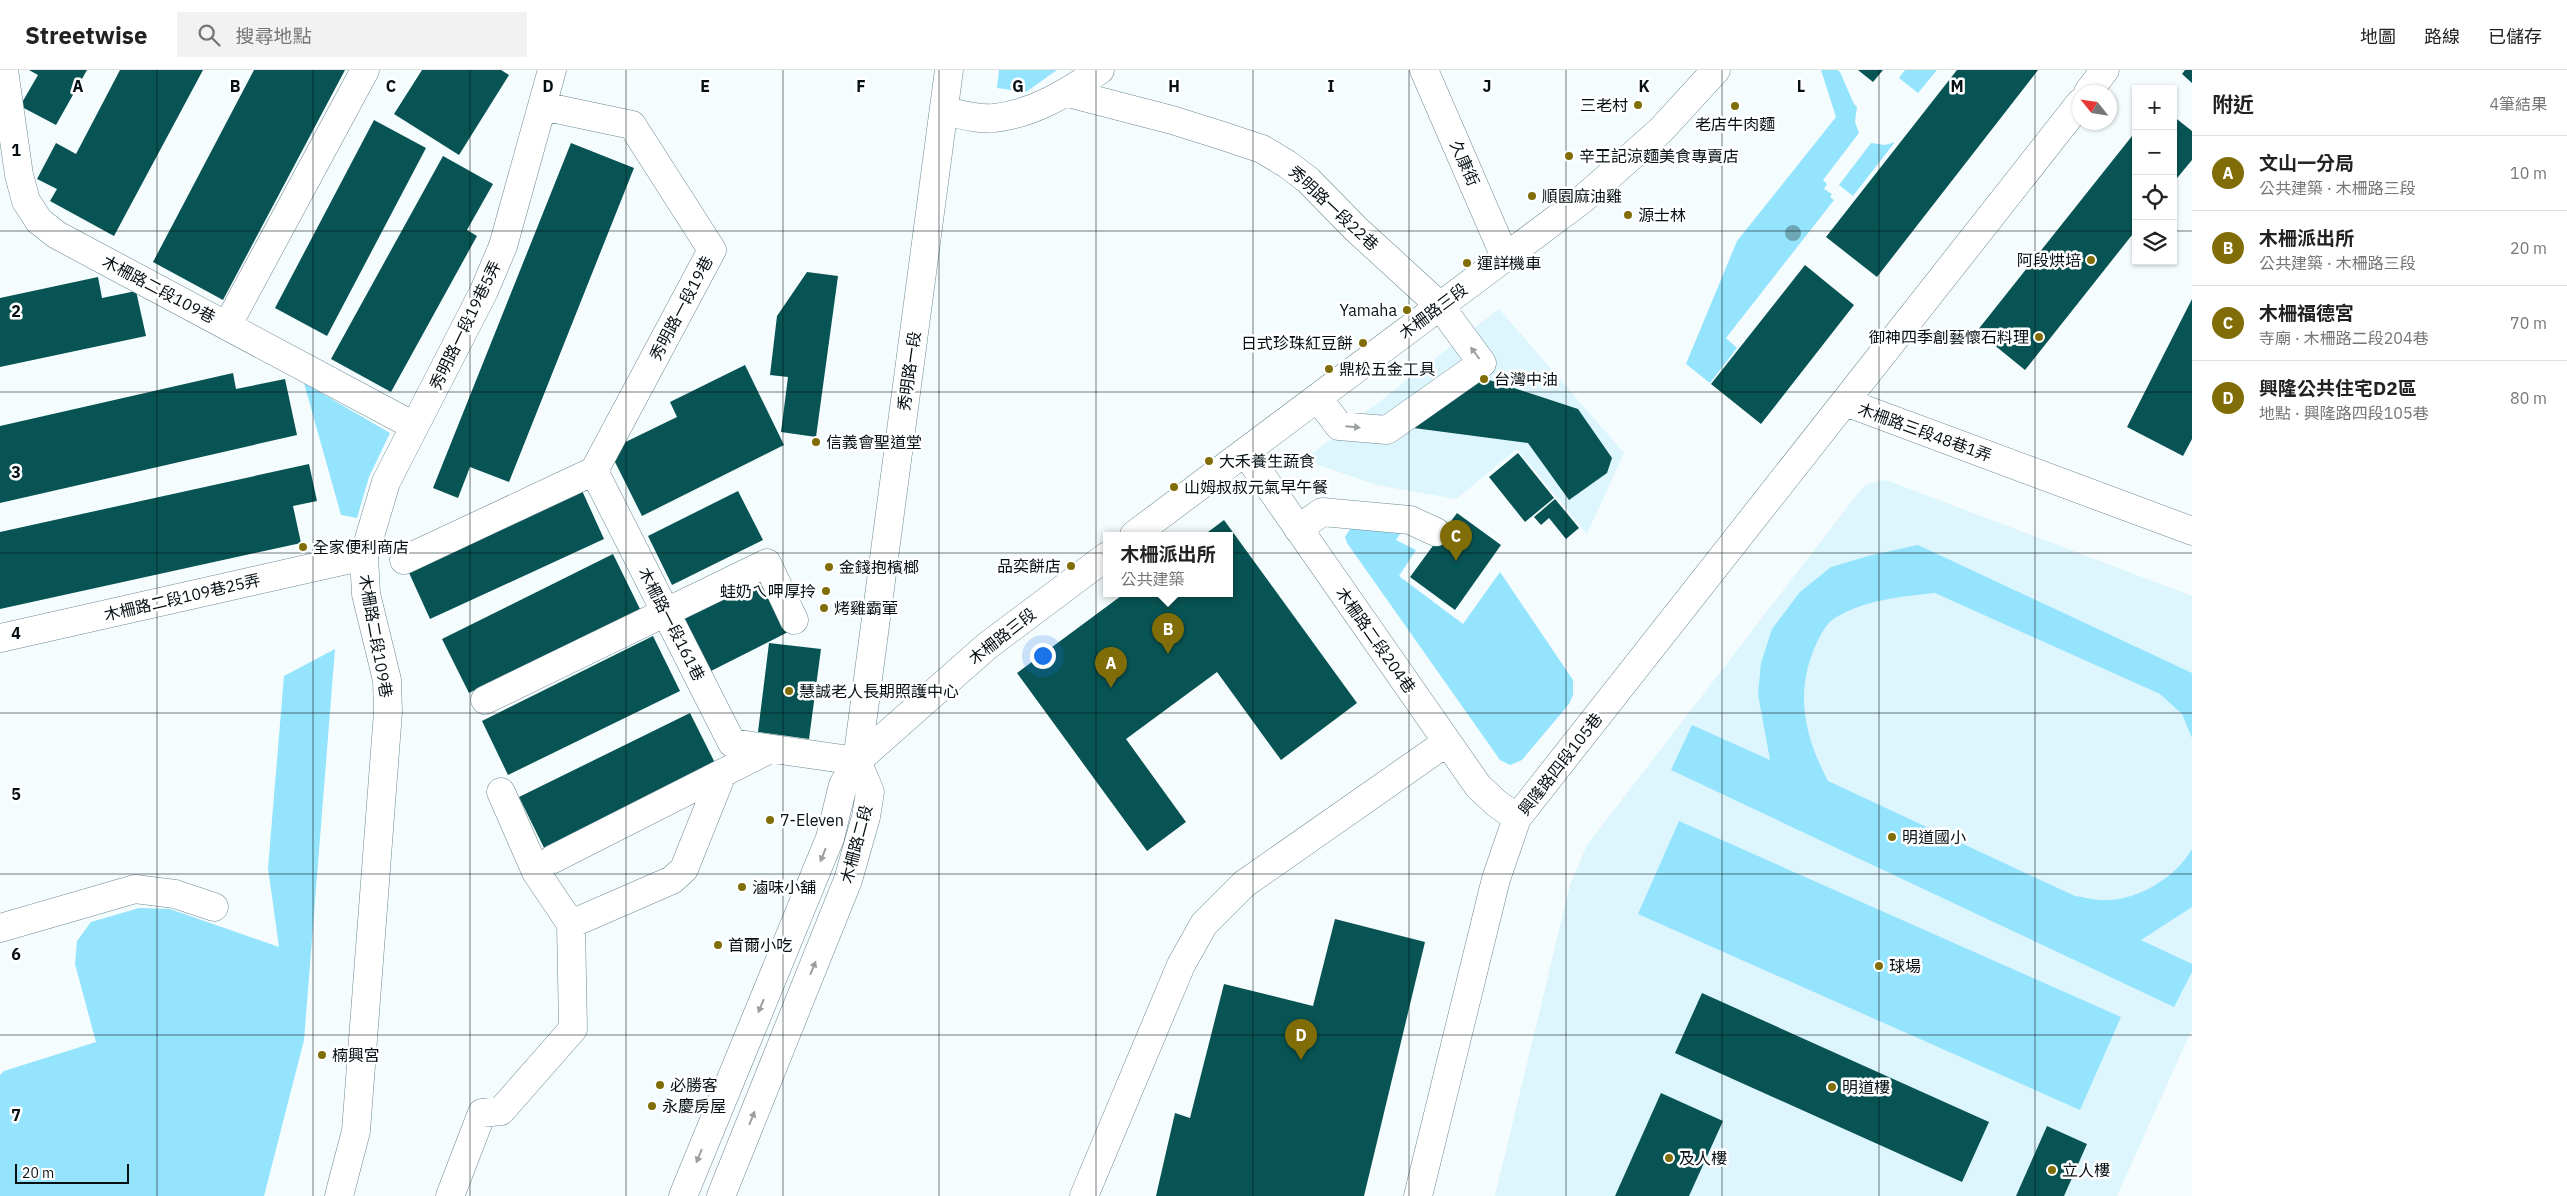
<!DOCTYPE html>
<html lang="zh-TW">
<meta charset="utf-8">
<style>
:root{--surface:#fff;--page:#f2f2f2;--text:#222;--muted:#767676;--line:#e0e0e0;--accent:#816d08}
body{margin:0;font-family:"IBM Plex Sans","Noto Sans TC",sans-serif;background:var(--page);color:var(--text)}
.controls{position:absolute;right:15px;top:15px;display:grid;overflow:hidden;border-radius:0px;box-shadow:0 1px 4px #0004}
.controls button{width:45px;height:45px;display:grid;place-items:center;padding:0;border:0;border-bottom:1px solid var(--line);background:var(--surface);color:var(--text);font:25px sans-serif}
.compass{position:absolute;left:2072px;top:15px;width:45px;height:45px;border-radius:50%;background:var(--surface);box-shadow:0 1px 4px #0004;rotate:300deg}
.scale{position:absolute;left:15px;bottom:12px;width:114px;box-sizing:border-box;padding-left:5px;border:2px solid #061014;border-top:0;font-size:14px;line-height:18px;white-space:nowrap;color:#061014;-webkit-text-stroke:4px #fff;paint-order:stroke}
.you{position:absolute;left:1042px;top:585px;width:18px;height:18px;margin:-12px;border:4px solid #fff;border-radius:50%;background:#1a73e8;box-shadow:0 0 0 8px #1a73e833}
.badge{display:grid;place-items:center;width:32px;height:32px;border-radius:50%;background:var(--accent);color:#fff;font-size:16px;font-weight:700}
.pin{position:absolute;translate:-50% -41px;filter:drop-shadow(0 1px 2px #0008)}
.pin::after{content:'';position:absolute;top:26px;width:18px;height:15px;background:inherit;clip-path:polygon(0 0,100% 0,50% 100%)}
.popup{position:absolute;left:1103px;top:462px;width:130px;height:65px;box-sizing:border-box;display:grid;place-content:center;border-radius:0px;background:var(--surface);filter:drop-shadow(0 1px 4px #0005);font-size:16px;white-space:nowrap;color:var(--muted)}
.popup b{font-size:19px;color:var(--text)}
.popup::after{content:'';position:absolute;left:50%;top:100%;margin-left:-10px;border:10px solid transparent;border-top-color:var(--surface)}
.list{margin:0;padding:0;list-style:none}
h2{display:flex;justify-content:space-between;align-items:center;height:65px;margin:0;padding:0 20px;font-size:21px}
h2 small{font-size:16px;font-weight:400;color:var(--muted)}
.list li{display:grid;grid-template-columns:32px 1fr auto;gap:15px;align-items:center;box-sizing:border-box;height:75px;padding:0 20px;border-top:1px solid var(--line)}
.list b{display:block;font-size:19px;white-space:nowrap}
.list p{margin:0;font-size:16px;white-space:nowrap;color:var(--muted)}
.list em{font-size:16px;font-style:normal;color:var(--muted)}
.icon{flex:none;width:28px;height:28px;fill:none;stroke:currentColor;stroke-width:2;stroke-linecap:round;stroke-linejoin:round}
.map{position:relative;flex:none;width:2192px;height:1126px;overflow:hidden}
header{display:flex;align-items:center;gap:30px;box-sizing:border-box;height:70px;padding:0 25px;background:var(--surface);border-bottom:1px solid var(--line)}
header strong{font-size:24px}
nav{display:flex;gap:28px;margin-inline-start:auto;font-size:18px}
.search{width:350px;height:45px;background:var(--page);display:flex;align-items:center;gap:12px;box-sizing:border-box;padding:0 18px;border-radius:0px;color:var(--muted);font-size:19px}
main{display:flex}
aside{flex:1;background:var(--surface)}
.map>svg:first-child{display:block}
.built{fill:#ddf5fd}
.green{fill:#95e4fe}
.building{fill:#085454}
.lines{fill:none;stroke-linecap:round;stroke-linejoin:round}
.minor-casing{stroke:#6d8a93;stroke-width:29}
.major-casing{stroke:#6d8a93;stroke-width:29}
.minor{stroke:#fff;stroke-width:28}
.major{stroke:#fff;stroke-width:28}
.tree{fill:#6ea7b4}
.oneway{fill:#9b9fa1}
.grid{fill:none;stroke:#061014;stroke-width:1;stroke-opacity:0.55}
.poi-dot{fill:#816d08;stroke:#fff;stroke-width:2}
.labels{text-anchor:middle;stroke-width:5;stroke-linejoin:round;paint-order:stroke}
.poi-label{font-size:16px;fill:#061014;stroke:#fff;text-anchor:start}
.street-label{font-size:16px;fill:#061014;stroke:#fff}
.grid-label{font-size:16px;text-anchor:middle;font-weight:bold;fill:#061014;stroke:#fff;stroke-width:5;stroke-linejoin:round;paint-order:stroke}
</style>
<header>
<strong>Streetwise</strong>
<div class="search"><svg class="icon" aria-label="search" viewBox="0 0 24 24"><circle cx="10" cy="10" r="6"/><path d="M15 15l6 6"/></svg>搜尋地點</div>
<nav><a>地圖</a><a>路線</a><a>已儲存</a></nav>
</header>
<main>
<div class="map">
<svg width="2192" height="1126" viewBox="0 0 2192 1126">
<rect width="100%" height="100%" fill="#f5fcfe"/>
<path class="built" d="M1499,239L1624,383L1587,464L1517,379L1456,429L1377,415L1304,390Z
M1886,410L2192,526V959L2117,1126H1495L1570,815L1587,775L1859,422L1867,414Z"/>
<path class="green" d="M999,0H1057L1026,22L997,18Z
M1821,0H1837L1840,2L1854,34L1857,37L1855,52L1859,63L1823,110L1827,114L1824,119L1832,124L1830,127L1834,130L1726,268L1737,278L1710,313L1686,294L1737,171L1836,47Z
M1905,0H1937L1918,23L1899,8Z
M1895,72L1853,126L1839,115L1871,73L1885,75Z
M304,313L390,363L369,407L357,448L341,445Z
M1352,456L1403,459L1396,470L1416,480L1399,506L1463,554L1500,502L1573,610V625L1569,634L1522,690L1510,695L1500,690L1347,473L1345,467Z
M1918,475L2192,603V668L2182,644L2160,624L1935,523C1904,526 1863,530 1835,548C1825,554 1819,568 1814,579C1795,626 1805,667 1828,711L2075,826C2085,827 2096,831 2106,830C2139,830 2176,807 2192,779V837L2141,870L2192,894V902L2174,937L1671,700L1692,655L1770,690L1758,624L1761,593L1772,559L1800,522L1831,497L1872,485Z
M335,579L304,970L264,1126H0V1005L4,1001L96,972L75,894L77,871L91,852L139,838L170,839L279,877L268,798L284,606Z
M1679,751L2121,947L2080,1040L1638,844Z"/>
<path class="building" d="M29,0H87L56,55L20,36L38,5Z
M120,0H203L114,166L50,131L57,119L37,109L56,73L76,84Z
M254,0H345L223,230L153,192Z
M422,0H501L509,5L459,85L394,44Z
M1858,0H1883L1873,12Z
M1957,0H2038L1877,207L1826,167Z
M2185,0H2192V13L2182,4Z
M2173,46L2192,61V90L2173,113Z
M374,50L426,78L327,266L275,238Z
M2136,61V160L2025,300L1977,261Z
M571,73L634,98L509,412L470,397L458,428L433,418Z
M443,86L493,114L467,160L477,166L391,322L331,289Z
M1805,195L1854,235L1761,354L1711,314Z
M807,202L838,206L816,367L781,362L788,307L770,305L777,246Z
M98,207L102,228L136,221L146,266L0,297V228Z
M2192,229V369L2183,386L2127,357Z
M745,295L784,375L642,446L609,380L677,347L670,332Z
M233,303L236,319L285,309L297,365L0,433V356Z
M1480,307L1578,339L1612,388L1607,403L1569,430L1528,373L1406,357Z
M1518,383L1554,428L1525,452L1489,407Z
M309,394L317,431L293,436L301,473L0,539V462Z
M579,414L604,469L430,549L405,494Z
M738,421L763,470L672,515L648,466Z
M1555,429L1579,458L1566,469L1549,448L1541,455L1534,447Z
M1457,443L1501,475L1455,540L1410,507Z
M1224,450L1357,633L1281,690L1217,602L1126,669L1186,752L1147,781L1017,603L1125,523H1229V465H1204Z
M613,484L640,539L469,623L442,569Z
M765,499L794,559L709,602L679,541Z
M653,566L680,621L508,705L482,651Z
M769,573L821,579L809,669L758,662Z
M690,643L717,697L546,782L519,727Z
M1335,849L1425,872L1364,1126H1156L1175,1043L1190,1048L1224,914L1313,936Z
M1702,923L1989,1052L1962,1112L1675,983Z
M1661,1023L1723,1051L1689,1126H1615Z
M2047,1056L2087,1074L2064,1126H2016Z"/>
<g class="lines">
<defs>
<path id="minor" d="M4,0L19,105L26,131L39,151L57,165L414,356
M1424,0L1505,187
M2088,22L2105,0
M1068,23L1172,50L1223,66L1262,79L1287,94L1308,110L1356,159L1440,236L1482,293L1387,360L1339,356L1318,328
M542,36L632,55L712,180L594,401
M944,41C959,44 979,50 994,48C1033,44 1069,22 1100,0
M227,256L365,0
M1845,332L2192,461
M1245,382L1478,716L1496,733L1517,748
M594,401L732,673L857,691L987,576L1107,486
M1298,459L1322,442L1410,450L1436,462
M1134,465L1583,129L1661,60L1716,0
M404,490L594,401
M0,568L364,486
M485,630L767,493L794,550
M501,722L536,802L571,854
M553,789L770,679
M0,858L135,819L175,824L214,837
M339,1126L356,1061L388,642L387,610L366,524L364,486L386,412L484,221L503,176L552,0
M450,1126L482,1043L501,1041L573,959L571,854L672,810L684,799L722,704
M1084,1126L1181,895L1204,854L1244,814L1447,672
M1418,1126L1496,809L1517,748L2080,33"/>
<path id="major" d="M683,1126L830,768L843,715L857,691L949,0
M721,1126L848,810L866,747L870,722L857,691"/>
</defs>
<use href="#minor" class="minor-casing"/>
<use href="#major" class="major-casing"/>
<use href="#minor" class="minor"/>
<use href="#major" class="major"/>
</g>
<circle class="tree" cx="1793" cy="163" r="8"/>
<defs><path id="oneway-solid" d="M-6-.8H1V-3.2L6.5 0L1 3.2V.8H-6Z" transform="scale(1.25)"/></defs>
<g class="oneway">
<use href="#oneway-solid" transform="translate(1475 283) rotate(-127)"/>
<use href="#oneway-solid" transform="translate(1353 357) rotate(5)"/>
<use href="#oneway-solid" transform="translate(823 785) rotate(112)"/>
<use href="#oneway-solid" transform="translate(813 898) rotate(-68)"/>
<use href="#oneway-solid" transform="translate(761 936) rotate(112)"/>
<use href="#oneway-solid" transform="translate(752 1048) rotate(-68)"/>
<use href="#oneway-solid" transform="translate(699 1086) rotate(112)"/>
</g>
<path class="grid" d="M157,0V1126M313,0V1126M470,0V1126M626,0V1126M783,0V1126M939,0V1126M1096,0V1126M1253,0V1126M1409,0V1126M1566,0V1126M1722,0V1126M1879,0V1126M2035,0V1126M0,161H2136M2173,161H2192M0,322H2192M0,483H2192M0,643H2192M0,804H2192M0,965H2192"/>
<g class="poi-dot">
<circle cx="1638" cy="35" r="5"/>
<circle cx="1735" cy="36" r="5"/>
<circle cx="1569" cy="86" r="5"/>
<circle cx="1532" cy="126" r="5"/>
<circle cx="1628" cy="145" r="5"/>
<circle cx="2091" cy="190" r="5"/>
<circle cx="1467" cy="193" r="5"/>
<circle cx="1407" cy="240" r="5"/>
<circle cx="2039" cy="267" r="5"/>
<circle cx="1363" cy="273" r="5"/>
<circle cx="1329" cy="299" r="5"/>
<circle cx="1484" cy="309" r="5"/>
<circle cx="816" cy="372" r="5"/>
<circle cx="1209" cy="391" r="5"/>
<circle cx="1174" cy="417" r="5"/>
<circle cx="303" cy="477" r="5"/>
<circle cx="1071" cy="496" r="5"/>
<circle cx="829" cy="497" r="5"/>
<circle cx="826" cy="521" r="5"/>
<circle cx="824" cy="538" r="5"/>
<circle cx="789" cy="621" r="5"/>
<circle cx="770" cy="750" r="5"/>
<circle cx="1892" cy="767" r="5"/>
<circle cx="742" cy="817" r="5"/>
<circle cx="718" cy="875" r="5"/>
<circle cx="1879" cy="896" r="5"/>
<circle cx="322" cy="985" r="5"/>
<circle cx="660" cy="1015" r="5"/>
<circle cx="1832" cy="1017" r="5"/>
<circle cx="652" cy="1036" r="5"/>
<circle cx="1669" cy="1088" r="5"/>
<circle cx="2052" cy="1100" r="5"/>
</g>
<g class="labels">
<g class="poi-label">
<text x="1628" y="41" text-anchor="end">三老村</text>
<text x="1735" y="60" text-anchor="middle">老店牛肉麵</text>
<text x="1579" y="92">辛王記涼麵美食專賣店</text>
<text x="1542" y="132">順園麻油雞</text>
<text x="1638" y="151">源士林</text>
<text x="2081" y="196" text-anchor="end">阿段烘培</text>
<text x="1477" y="199">運詳機車</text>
<text x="1397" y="246" text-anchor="end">Yamaha</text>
<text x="2029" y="273" text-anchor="end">御神四季創藝懷石料理</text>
<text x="1353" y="279" text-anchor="end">日式珍珠紅豆餅</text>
<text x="1339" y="305">鼎松五金工具</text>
<text x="1494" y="315">台灣中油</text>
<text x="826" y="378">信義會聖道堂</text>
<text x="1219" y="397">大禾養生蔬食</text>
<text x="1184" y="423">山姆叔叔元氣早午餐</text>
<text x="313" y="483">全家便利商店</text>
<text x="1061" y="502" text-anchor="end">品奕餅店</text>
<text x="839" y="503">金錢抱檳榔</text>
<text x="816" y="527" text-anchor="end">蛙奶ㄟ呷厚拎</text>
<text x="834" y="544">烤雞霸葷</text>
<text x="799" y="627">慧誠老人長期照護中心</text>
<text x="780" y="756">7-Eleven</text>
<text x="1902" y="773">明道國小</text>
<text x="752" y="823">滷味小舖</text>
<text x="728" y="881">首爾小吃</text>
<text x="1889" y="902">球場</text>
<text x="332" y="991">楠興宮</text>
<text x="670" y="1021">必勝客</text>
<text x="1842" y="1023">明道樓</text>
<text x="662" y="1042">永慶房屋</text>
<text x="1679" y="1094">及人樓</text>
<text x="2062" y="1106">立人樓</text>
</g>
<g class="street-label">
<text transform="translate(1465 93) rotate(66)" y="6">久康街</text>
<text transform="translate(1334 138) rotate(43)" y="6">秀明路一段22巷</text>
<text transform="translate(159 219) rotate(28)" y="6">木柵路二段109巷</text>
<text transform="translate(681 238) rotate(-62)" y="6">秀明路一段19巷</text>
<text transform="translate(1433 241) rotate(-37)" y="6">木柵路三段</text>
<text transform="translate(465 255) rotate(-64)" y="6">秀明路一段19巷5弄</text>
<text transform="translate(909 301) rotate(-82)" y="6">秀明路一段</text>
<text transform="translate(1925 362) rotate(20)" y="6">木柵路三段48巷1弄</text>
<text transform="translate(182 527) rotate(-13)" y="6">木柵路二段109巷25弄</text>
<text transform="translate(672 554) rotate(63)" y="6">木柵路一段161巷</text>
<text transform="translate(376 566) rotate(80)" y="6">木柵路二段109巷</text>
<text transform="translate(1002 566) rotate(-38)" y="6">木柵路三段</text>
<text transform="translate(1376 570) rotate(55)" y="6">木柵路二段204巷</text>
<text transform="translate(1560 694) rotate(-52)" y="6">興隆路四段105巷</text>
<text transform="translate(856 774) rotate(-75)" y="6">木柵路二段</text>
</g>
</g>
<g class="grid-label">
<text x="78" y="22">A</text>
<text x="235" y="22">B</text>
<text x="391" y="22">C</text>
<text x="548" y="22">D</text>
<text x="705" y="22">E</text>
<text x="861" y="22">F</text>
<text x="1018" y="22">G</text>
<text x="1174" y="22">H</text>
<text x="1331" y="22">I</text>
<text x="1487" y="22">J</text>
<text x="1644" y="22">K</text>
<text x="1801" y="22">L</text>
<text x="1957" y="22">M</text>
<text x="16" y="86">1</text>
<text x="16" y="247">2</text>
<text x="16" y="408">3</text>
<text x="16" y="569">4</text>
<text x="16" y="730">5</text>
<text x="16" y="890">6</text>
<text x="16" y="1051">7</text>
</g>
</svg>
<div class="controls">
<button>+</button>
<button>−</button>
<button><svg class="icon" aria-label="locate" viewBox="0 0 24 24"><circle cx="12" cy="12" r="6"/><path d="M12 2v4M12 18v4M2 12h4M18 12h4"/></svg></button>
<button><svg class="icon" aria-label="layers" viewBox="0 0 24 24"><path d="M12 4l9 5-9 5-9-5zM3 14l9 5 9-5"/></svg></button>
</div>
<svg class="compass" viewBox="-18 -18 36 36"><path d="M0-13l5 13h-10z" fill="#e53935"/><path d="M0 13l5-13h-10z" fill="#767676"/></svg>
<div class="scale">20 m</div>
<div class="you"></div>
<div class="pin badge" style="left:1111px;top:618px">A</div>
<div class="pin badge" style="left:1168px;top:584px">B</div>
<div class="popup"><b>木柵派出所</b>公共建築</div>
<div class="pin badge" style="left:1456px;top:491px">C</div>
<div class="pin badge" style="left:1301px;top:990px">D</div>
</div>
<aside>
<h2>附近<small>4筆結果</small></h2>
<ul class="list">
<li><span class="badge">A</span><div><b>文山一分局</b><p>公共建築 · 木柵路三段</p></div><em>10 m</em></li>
<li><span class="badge">B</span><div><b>木柵派出所</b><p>公共建築 · 木柵路三段</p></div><em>20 m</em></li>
<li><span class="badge">C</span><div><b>木柵福德宮</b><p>寺廟 · 木柵路二段204巷</p></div><em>70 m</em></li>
<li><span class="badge">D</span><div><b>興隆公共住宅D2區</b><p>地點 · 興隆路四段105巷</p></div><em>80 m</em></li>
</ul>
</aside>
</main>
